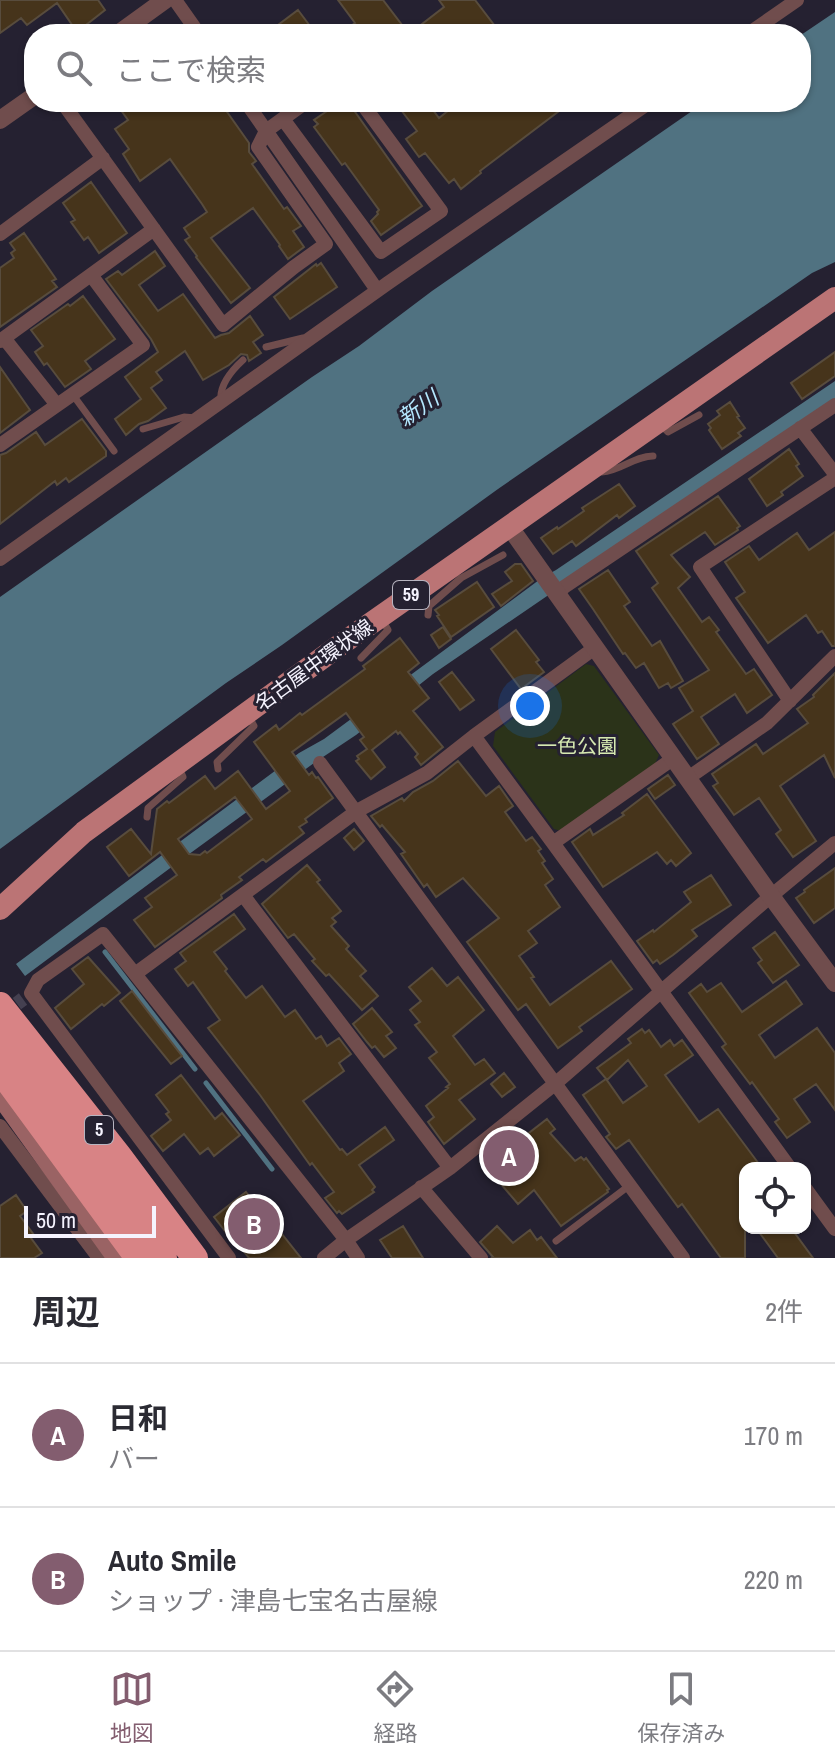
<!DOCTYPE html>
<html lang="ja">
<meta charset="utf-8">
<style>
:root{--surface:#fff;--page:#f7f7f7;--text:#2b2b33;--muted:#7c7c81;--line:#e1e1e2;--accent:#835d6f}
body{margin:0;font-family:"Archivo Narrow","Noto Sans JP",sans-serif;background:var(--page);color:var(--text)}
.controls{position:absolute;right:24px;bottom:24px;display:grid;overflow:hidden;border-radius:16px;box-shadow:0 2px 6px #0004}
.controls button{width:72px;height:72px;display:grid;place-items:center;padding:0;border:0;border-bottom:2px solid var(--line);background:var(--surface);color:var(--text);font:40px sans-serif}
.scale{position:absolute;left:24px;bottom:20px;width:132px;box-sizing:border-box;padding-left:8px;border:4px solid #f5f3fe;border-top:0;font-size:22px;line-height:28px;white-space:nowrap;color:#f5f3fe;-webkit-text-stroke:6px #252131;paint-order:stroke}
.you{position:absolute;left:530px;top:706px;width:28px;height:28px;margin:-20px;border:6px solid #fff;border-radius:50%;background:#1a73e8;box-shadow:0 0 0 12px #1a73e833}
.badge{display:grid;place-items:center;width:52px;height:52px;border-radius:50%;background:var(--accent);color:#fff;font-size:26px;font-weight:700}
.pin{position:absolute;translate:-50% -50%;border:4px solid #fff;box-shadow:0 2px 8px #0006}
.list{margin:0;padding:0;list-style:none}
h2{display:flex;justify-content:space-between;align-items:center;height:104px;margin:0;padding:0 32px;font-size:34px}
h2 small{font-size:26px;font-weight:400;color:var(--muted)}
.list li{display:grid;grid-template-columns:52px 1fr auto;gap:24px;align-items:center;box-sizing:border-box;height:144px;padding:0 32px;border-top:2px solid var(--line)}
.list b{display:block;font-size:30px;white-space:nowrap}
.list p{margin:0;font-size:26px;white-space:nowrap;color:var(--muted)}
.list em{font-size:26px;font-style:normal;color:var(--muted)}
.icon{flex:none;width:44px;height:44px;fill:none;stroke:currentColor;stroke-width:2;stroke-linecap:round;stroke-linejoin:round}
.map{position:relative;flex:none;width:835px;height:1258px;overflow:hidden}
.search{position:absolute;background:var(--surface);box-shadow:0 2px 6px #0004;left:24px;right:24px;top:24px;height:88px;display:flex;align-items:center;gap:20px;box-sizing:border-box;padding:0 28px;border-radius:32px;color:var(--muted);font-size:30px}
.sheet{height:392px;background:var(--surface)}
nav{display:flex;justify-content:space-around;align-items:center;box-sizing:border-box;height:112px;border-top:2px solid var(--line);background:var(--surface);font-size:22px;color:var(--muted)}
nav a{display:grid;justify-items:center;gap:4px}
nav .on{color:var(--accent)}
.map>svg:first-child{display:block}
.green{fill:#2b3319}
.water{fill:#507281}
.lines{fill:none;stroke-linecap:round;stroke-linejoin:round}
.stream{stroke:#507281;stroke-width:5}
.building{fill:#46341b;stroke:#584c3d;stroke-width:2;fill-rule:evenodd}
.minor-tunnel{stroke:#444050;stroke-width:14;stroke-dasharray:14 7;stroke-linecap:butt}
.service{stroke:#704d4d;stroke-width:7}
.minor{stroke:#704d4d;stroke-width:14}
.tertiary{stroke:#704d4d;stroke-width:18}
.secondary{stroke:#9a6364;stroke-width:20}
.primary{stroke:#bb7475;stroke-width:22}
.motorway{stroke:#d88385;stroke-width:26}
.labels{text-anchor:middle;stroke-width:6;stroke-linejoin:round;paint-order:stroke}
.shield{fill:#252131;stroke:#b7b4c0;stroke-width:2}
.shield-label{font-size:18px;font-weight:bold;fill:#f5f3fe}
.street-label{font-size:20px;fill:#f5f3fe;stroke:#252131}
.park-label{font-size:20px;fill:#d6e9b1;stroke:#252131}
.water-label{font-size:22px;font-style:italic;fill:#b4e7fe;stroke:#252131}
</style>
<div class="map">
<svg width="835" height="1258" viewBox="0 0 835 1258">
<rect width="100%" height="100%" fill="#252131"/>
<path class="green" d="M586,664L594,666L659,755L655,764L561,831L554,829L493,746L495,732Z"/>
<path class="water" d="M835,12V262L812,273L498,489L282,645L226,683L0,849V597L312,377L359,346L432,291L705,102H801V35Z
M835,381V399L433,674L356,735L314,763L181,860L25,976L16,964L299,753L324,739L543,577L556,570Z"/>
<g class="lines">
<path class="stream" d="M105,952L195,1069
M206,1083L272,1169"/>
</g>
<path class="building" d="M0,0H98L105,10L77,32L57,3L27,25L21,18L0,33Z
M338,0H383L409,34L444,7L439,0H475L501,34H340L355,23Z
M298,10L316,34H266Z
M115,102H220L249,143V152L256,161L252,164L284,209L287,207L301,226L293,231L304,247L288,259L279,246L280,245L253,208L211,238L250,288L231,303L196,257L197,256L185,240L190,237L184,228L207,212L202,204L170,159L140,181L123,154L129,149L115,129L128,120Z
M332,102H348L422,206L381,235L371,221L378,214L377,212L379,210L345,163L342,165L314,127L318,124L314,120L327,111L324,107Z
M395,102H427L439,118L459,102H571L480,171L481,173L461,189L454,179L449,183L425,153L419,157L406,139L417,131Z
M91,182L127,233L99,253L88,237L84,240L71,222L75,220L63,203Z
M24,233L56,279L52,281L57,287L0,327V268L14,258L11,253L15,250L10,243Z
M155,251L165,266L139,285L158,311L183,294L215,338L221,335L229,333L250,316L263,335L253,342L261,353L249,361L247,355L241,354L229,365L203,380L185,351L156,372L162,380L151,388L166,408L148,421L139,424L126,435L115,419L141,399L125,377L158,352L151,339L106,279L118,271L122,275Z
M321,263L337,287L290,319L274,297L316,264L317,266Z
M83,296L115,339L85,361L91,369L65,387L47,363L44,365L35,352L43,346L31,330L68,304L70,306Z
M835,352V376L802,399L791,383Z
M0,367L30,410L0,433Z
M730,402L739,416L737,417L745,428L738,433L741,436L722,449L709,430L711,428L708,424L720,415L717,411Z
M82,419L106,451V456L69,482L66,478L57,485L55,481L0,524V455L6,453L36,432L45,445Z
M789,449L799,464L796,466L803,476L781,492L783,495L767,506L749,479Z
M619,484L635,506L619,518L617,515L576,546L572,541L553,554L541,538L557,527L558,529L584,511L582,508Z
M718,496L740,526L737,528L738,530L715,545L705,532L671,555L690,577L678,588L702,622L709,617L719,630L716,632L746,674L754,669L772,695L747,713L735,694L701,717L719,744L697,759L673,724L693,711L679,688L709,670L652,588L658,583L636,551Z
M835,532V646H832L822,631L818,633L806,615L768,643L736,598L745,592L725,562L749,546L759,560L797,533L809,550Z
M515,564H521L533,581L501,606L492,594L512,581L505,572Z
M608,570L630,602L624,606L652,646L660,641L683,681L671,688L668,683L659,688L644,663L636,668L625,653L623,654L593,609L579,589Z
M477,582L494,607L451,637L437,616L439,615L435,610Z
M443,627L451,639L439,648L431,635Z
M516,630L539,660L536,662L544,672L521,689L491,649Z
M400,638L419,663L408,672L429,698L413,711L443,747L421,765L415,757L418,754L400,732L398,734L396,731L372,750L385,767L371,779L356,761L359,759L357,756L367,749L360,740L364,737L346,713L292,752L309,775L312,772L316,778L318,777L333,798L305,819L307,822L299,827L304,833L266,862L263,859L239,877L242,880L221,895L222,898L155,947L134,920L152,907L145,898L177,875L160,852L129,876L107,847L131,829L151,854L157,809L167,801L169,803L205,776L215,789L238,771L266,809L290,791L254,742L276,725L279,730L300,713L302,715L365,669L363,666ZM235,797L252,819L207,853L205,851L200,855L189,854L178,839Z
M452,672L474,700L460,710L439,682Z
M835,673V778L824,755L780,786L816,841L793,857L776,834L781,830L759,798L734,815L713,786L718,783L712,774L756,744L763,754L808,723L797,709L814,697L813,695Z
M458,761L486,796L499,786L513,806L505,812L526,841L532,837L541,849L538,851L545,861L542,863L553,879L545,885L560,907L528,931L537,943L519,956L534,977L531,978L550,1005L611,961L632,989L579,1027L582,1031L558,1048L526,1004L518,1010L467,942L499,918L463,878L436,897L427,884L424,887L401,854L405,852L382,825L380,827L371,816L402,798L404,801L413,792L433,781Z
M668,775L675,785L655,799L648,789Z
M647,794L691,853L676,866L671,860L667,864L657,852L603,887L572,842L590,829L593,835L624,815L622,813Z
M354,829L364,841L354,850L344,838Z
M307,865L320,880L317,882L341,911L332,918L336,922L331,926L349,946L346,949L366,971L360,976L378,996L362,1010L329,974L326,976L312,961L315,959L294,934L288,938L262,904Z
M835,868V908L814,923L796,898L805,892L804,890Z
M711,875L731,905L692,930L697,936L673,955L660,964L657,960L653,963L637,941L653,930L654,932L691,902L684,892Z
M234,914L245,929L214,952L227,969L225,971L246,998L262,986L285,1017L295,1010L316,1039L321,1036L327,1046L339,1038L351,1054L339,1063L344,1071L303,1101L340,1150L342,1149L347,1155L385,1127L394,1140L359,1165L375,1187L372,1190L374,1192L342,1214L339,1211L337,1213L325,1198L334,1192L312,1163L310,1165L260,1095L208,1028L220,1020L193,982L188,986L175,969L186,961L180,953Z
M775,932L799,965L773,983L758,963L762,960L753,948Z
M88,957L120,993L104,1006L102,1004L71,1029L55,1008L84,984L72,969Z
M432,968L447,986L458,977L484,1010L453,1036L475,1065L484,1059L495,1073L459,1100L475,1119L444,1144L428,1122L434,1117L426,1106L448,1088L446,1087L450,1084L429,1058L437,1052L415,1025L420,1022L410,1010L421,1001L409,987Z
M786,981L802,1004L759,1035L775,1058L817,1028L835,1053V1110L816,1084L794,1099L810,1122L787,1138L775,1122L779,1119L752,1082L750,1084L722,1047L726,1044L689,993L701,984L707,992L721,983L742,1012Z
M132,991L182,1056L171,1064L120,1001Z
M372,1008L392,1032L386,1036L396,1048L384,1057L375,1046L372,1048L367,1042L353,1024Z
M642,1029L645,1033L649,1030L661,1047L670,1040L674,1046L682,1040L693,1055L665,1075L699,1122L718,1109L759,1164L754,1168H745V1258H721L682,1204L678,1207L629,1140L616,1149L606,1137L610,1134L583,1095L606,1079L623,1103L647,1086L628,1060L607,1080L597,1068L631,1043L628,1039Z
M504,1073L515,1087L502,1097L491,1084Z
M181,1075L215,1119L222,1113L240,1135L214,1156L208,1148L200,1154L184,1134L163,1151L151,1136L171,1120L166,1114L169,1112L156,1095Z
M547,1119L555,1129L550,1133L575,1161L581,1157L584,1160L586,1158L609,1189L607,1190L608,1192L561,1226L534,1190L518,1204L484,1164L518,1135L521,1139Z
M246,1192L272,1225L274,1224L301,1258H249L241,1248L239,1249L214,1217Z
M16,1195L27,1211L20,1216L34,1235L31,1238L42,1253L34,1258H0V1206Z
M403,1226L423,1258H392L380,1240Z
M497,1226L513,1243L530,1230L537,1240L541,1237L557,1258H491L493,1257L480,1242Z
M756,1228H791L813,1258H778Z"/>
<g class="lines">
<path class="minor-tunnel" d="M0,1016L23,999"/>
<path class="service" d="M266,347L303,338
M73,395L114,451
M221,401C219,385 231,371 243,360
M661,425L668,432L699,415
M143,429L184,417L196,418
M600,470L602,472C621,471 634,456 653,456
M428,615L429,606L461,578L503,555
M361,658L388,630L383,621
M218,769L217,762L254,726L249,717
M147,817L148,808L183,777L179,768
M556,1241L630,1185"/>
<path class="minor" d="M175,0L199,34
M748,34L797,0
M62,102L223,325L294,267L326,244L258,147L266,131L306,102
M246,102L377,290
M283,119L381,252L441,211L361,102
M0,234L103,158
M4,338L57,405
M0,341L154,229
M800,428L835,474
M0,445L143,345L91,275
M0,559L388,283L650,102
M557,594L564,587L835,405
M790,701L700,567L835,478
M474,736L553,843L790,1168
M320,763L683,1258
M688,778L767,723L835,656
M553,843L674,758
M243,895L450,1168
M135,974L103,934L38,980L31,993L229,1258
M0,1126L99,1258
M421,1187L481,1258
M805,1188L835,1229
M324,1258L346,1240L450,1168L556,1083L771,896L835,843
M358,1258L346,1240L135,974L357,811L427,773L474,736L596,647"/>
<path class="tertiary" d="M118,34L165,0
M0,120L34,96
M509,526L771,896L835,983"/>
<path class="secondary" d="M0,1095L117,1258"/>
<path class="primary" d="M0,909L84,832L340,645L835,298"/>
<path class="motorway" d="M0,1005L119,1156L195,1258
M0,1038L164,1258
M0,1070L138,1258"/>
</g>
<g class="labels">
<g class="shield">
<rect x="393" y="581" width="36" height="28" rx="6"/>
<rect x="85" y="1116" width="28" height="28" rx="6"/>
</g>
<g class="shield-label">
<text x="411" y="601">59</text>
<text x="99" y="1136">5</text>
</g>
<g class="street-label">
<text transform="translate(314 665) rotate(-36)" y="7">名古屋中環状線</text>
</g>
<g class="park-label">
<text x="577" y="753">一色公園</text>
</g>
<g class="water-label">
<text transform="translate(418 408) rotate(-35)" y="8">新川</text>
</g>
</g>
</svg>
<div class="controls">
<button><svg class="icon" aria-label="locate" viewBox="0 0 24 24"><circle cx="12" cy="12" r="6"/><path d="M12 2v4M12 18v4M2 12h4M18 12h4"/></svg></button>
</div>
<div class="scale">50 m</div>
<div class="you"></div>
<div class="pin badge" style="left:509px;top:1156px">A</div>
<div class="pin badge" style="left:254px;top:1224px">B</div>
<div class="search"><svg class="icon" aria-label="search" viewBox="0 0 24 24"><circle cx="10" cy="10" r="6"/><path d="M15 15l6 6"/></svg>ここで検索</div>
</div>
<section class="sheet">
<h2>周辺<small>2件</small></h2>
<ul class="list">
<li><span class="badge">A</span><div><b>日和</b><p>バー</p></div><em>170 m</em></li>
<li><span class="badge">B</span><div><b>Auto Smile</b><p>ショップ · 津島七宝名古屋線</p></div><em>220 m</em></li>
</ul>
</section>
<nav>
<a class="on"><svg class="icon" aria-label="map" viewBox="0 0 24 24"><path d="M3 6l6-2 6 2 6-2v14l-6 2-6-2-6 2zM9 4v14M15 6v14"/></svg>地図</a>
<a><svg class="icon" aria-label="directions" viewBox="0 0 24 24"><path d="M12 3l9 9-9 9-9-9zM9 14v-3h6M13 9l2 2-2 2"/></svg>経路</a>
<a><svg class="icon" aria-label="saved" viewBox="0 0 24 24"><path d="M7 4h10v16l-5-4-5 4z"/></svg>保存済み</a>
</nav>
